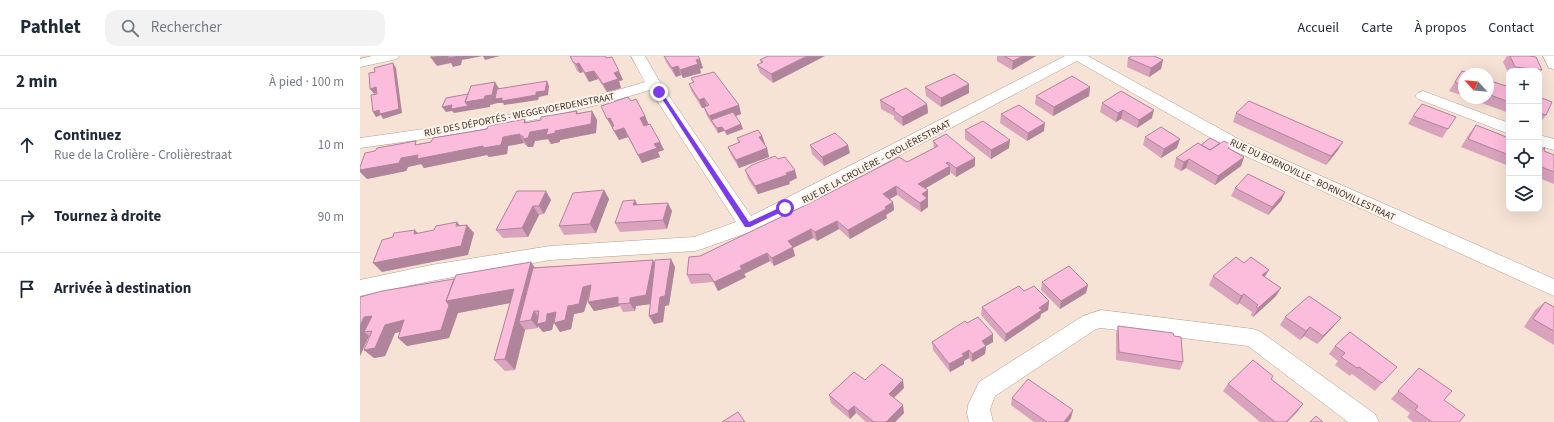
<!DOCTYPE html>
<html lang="fr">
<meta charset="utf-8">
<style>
:root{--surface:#fff;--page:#f2f2f3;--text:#1f2937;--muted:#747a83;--line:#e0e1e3}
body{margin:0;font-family:"Source Sans 3",sans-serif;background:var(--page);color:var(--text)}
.controls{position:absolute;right:12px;top:12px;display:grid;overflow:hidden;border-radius:8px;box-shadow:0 4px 16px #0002}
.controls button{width:36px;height:36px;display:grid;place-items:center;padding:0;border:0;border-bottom:1px solid var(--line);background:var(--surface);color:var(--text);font:20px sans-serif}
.compass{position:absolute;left:1098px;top:12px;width:36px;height:36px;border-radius:50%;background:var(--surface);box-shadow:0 4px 16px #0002;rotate:296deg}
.stop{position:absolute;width:12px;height:12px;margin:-9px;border:3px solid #7c3aed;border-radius:50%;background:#fff}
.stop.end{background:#7c3aed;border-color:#fff;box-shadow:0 1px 4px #0008}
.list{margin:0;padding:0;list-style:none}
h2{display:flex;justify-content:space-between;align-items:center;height:52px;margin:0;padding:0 16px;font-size:17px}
h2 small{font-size:13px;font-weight:400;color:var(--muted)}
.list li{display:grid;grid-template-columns:26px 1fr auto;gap:12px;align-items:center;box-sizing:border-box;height:72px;padding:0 16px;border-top:1px solid var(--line)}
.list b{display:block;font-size:15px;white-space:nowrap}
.list p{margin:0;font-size:13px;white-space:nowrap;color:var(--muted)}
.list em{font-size:13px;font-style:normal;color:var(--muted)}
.icon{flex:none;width:22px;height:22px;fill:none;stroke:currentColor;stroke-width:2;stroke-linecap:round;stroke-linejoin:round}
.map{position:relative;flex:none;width:1194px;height:366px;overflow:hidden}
header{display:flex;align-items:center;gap:24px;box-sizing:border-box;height:56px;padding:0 20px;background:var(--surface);border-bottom:1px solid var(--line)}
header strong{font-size:19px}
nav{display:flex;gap:22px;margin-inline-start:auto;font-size:14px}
.search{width:280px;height:36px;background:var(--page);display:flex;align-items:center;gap:10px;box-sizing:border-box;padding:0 14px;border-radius:12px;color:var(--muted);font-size:15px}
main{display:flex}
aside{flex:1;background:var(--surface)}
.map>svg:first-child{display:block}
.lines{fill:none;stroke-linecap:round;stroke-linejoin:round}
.street-casing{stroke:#b19f91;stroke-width:1}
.street{fill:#fff;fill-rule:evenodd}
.wall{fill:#d9a2bd}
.shaded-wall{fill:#b0849a}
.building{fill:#fcbcdc;stroke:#b0849a}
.route{fill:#7c3aed}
.labels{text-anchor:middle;stroke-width:4;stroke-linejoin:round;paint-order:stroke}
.street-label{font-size:10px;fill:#3d3630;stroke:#fef2e9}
</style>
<header>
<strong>Pathlet</strong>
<div class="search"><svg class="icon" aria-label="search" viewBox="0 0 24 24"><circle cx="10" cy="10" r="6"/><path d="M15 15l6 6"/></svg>Rechercher</div>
<nav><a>Accueil</a><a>Carte</a><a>À propos</a><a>Contact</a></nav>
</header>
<main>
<aside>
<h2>2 min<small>À pied · 100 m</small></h2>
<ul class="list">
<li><svg class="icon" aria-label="ahead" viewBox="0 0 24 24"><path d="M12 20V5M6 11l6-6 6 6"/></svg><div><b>Continuez</b><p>Rue de la Crolière - Crolièrestraat</p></div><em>10 m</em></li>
<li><svg class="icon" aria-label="right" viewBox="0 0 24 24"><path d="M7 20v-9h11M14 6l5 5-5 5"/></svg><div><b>Tournez à droite</b></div><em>90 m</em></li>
<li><svg class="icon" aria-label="arrive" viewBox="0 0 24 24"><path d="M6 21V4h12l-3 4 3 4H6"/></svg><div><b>Arrivée à destination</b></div></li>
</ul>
</aside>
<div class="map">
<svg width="1194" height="366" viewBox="0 0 1194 366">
<rect width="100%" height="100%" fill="#f7e3d5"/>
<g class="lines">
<defs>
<path id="street" d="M12,0H39L37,3L0,11V3Z
M271,0H285L301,28L391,160L705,0H728L882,85L1194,223V240L870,93L717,5L431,157L395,174L342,193L335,195L190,204L71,225L0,240V224L71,209L190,190L334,181L376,166L290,34C196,63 98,79 0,92V82C96,69 193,54 285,26Z
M1183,0H1194V13L1189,12Z
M1063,35L1149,67V78L1058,43L1055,40L1058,37Z
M1179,79L1194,83V94L1179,90Z
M741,254L893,273L901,276L1015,358L1019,366H988L888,290L741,272L736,273L635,340L630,353L633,366H609L607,357L608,349L619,326L723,260Z"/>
</defs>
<use href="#street" class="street-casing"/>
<use href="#street" class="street"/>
</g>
<path class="wall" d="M210,0L246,2L263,24L259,25L261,32L247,36L238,23L229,26L223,16L220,17L217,15Z
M304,0H338L343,12L340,13L341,17L323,22L321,19L316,21L306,6Z
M408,0L413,27L400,17L397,9L401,7L400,4Z
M637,0H676L652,14L637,5Z
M1147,0H1170L1182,14L1179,18V15H1149V19L1143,6Z
M768,2L803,4L801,13L789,21L767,11Z
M1102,15L1104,18V40L1089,35Z
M331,22L379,49L381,58L376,60L383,73L367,79L364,75L358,77L347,60L344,52H342L332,36L329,28L333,27Z
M1128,24L1149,31V57L1108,42H1128Z
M703,25L730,31L729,40L693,60L675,48L676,40Z
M565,31L609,37L581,51L566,40Z
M1179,41L1186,59L1179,68Z
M520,44L567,48L568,57L543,70L534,63V60L521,53Z
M271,45L285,60L288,68L300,86L304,94L298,96L300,101L282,107L268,81L259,84L252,71L241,50Z
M742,47L792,62L777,72L761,63L756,66L740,56Z
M217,55L218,57L232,55L237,64L236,77L200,84V86L191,88L188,83L175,85L173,91H168L166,89H165L164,87L148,90L147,98L129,101L127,99L64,112L61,108L48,111L46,115L7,123L58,88L71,86L165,63L167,67L181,64Z
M876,57L978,94L966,109L873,66Z
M641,58L684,75L667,85L640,67Z
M1053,60L1088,73L1082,82L1048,68Z
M1116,69L1149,82V110L1101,91L1109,78Z
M605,74L649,92L631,103L605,83Z
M402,80L405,88L404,89L407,92L409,101L379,112L371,99L368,91L379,87L377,82Z
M785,81L817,92L801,102L783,89Z
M573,85L615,102V110L596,121L590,116V118L566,132L568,142L567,143L568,151L561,156L537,139L530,143L533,146L534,154L526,159L527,162L490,183L479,173L457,185L453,182L433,192L435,200L414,210L410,205L384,218L386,221L358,235L353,226L331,228L327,219L340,200L547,106L574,92Z
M450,89L490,97L464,110L452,98Z
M841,89L870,93L884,101L881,110L855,129L826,112L821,115L814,111L816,102Z
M1179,93L1194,99V128L1179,122Z
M385,114L437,122L429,126L430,128L398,138L388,123Z
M875,132L925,136L921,145L908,159L871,140Z
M244,134L249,143L236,177L204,179L199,170Z
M157,135L191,144L184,158L179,159L168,181L143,182L136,174Z
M275,144L277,149L312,155L307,173L260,176L255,167Z
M311,203L315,211L309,249L305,250L303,266L294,268L289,260L290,248L276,250L275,255L263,256L260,250L234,255L228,246L230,239H229L224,256L214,258L211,273L200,276L194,266L192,274L183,276L178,270V272L165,274L155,314L145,315L134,304L150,247L98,257L89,282L47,290L38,282L40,276L35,277L25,300L14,302L4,294L10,280H9L0,300V241L175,211L295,208Z
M853,220L905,221L916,240L893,261L891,259L892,256L879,247L877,249L849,229Z
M682,226L728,229L726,237L700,253L681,234Z
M664,235L689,245L688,254L681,258L680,262L645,286L621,259L622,251Z
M1185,246L1194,251V289L1164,271L1175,254Z
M925,261L974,270L957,288L944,280L940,284L920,269Z
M607,267L633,278V286L626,290L625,298L612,306L609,302L604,305V308L590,316L573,294L572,286Z
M758,270L823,306L820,314L756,304V278Z
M990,276L1022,327L1015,335L992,318L990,320L975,309L978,305L969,298L975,290Z
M1059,312L1084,344L1099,366H1053L1047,361L1050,357L1031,343Z
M911,323L937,356L927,366H900L863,335L868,328Z
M505,324L544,332L534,342L544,357L535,366H506L496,357L490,363L471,347L469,339Z
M652,342L711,362L708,366H674L651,349Z"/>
<path class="shaded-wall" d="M79,0H140L125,4L123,0L102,4L101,9L93,11L91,7L77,10L71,2Z
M447,0H465L413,27L411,18Z
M663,0H676L652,14L653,5Z
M340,3L343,12L340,13L341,17L323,22L320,14L336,4Z
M803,4L801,13L789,21L791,12Z
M33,7L36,12L42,57L23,63L21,59L16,61L13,56Z
M219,7L223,16L220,17L216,8Z
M318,10L321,19L316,21L312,12Z
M234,15L238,23L229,26L225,17Z
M259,15L263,24L259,25L261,32L247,36L243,28L254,17Z
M187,25L189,30L188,39L179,41L178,44L144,49L143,47H138L130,49V51L94,57L92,55L86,56L82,51L105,46L125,40L135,26L140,34L176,36Z
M609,28V37L581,51V42Z
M16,31L20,36L14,38L10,33Z
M730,31L729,40L693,60L694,51Z
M344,42L347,51L342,52L339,44Z
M567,48L568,57L543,70L542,61Z
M379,49L381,58L354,68L351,64L349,60Z
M763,54L761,63L756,66L758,57Z
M794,54L792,62L777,72L779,64Z
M232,55L237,64L236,77L200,84V86L191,88L188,83L175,85L173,91H168L163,83L170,76L188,73L195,75Z
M285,60L289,69L283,71L280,62Z
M250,62L254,71H252L247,63Z
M685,67L684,75L667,85L668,77Z
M381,68L383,73L367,79L365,75Z
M362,71L364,75L358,77L357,72Z
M264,72L268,81L259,84L254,75Z
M160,78V80L164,87L148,90L147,98L129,101L127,99L64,112L61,108L48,111L46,115L7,123L0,116V114L41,102L143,81Z
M402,80L405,88L401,90L399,81Z
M820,83L817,92L801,102L804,93Z
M650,84L649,92L631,103V94Z
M300,86L304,94L298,96L300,101L282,107L278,99L294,88Z
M983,86L978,94L966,109L971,100Z
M488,89L490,97L464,110L462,101Z
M407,92L409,101L379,112L376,104Z
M884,101L881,110L855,129L858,120Z
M615,102V110L596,121V112Z
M829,103L826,112L821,115L824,106Z
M588,106V111L590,110V118L559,136L558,128Z
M435,114L437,122L429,126L430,128L398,138L395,130Z
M536,130L537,139L524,146L523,138Z
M244,134L249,143L236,177L230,168Z
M568,134V151L561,156L560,147L562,138Z
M186,135L191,144L184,158L179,150Z
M925,136L921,145L908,159L912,151Z
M275,144L279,152L273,149Z
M533,146L534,154L526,159L527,162L490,183L488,174Z
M308,147L312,155L307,173L303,164Z
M173,150L179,159L168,181L162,172Z
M477,165L479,173L457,185L455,176Z
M97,166L104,175L96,170Z
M107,169L114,177L108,199L22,216L13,207Z
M451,173L453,182L433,192L435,200L414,210L412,202L428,185Z
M55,174L62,182L54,178Z
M407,197L410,205L384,218L386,221L358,235L354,226L380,210Z
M311,203L315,211L309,249L305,250L303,266L294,268L289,260L300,241Z
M293,204L297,213L291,248L276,250L275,255L270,247V242Z
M171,206L179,218L159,266L165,274L155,314L145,303L160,245L98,257L89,282L47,290L38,282L86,245Z
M909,214L904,222L902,219Z
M231,229L237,238L229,239L224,256L214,258L211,273L200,276L194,267L223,231Z
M728,229L726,237L700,253L701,245Z
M921,232L916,240L893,261L898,252Z
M884,238L879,247L877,249L881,240Z
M258,241V248L260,250L234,255L228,246Z
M689,245L688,254L681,258L680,262L645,286L646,278L679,252Z
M174,255L180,263L187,258L196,256L202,265L194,266L192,274L183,276L178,270V272L171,264Z
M12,260L4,276L9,280L0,300V270L4,261Z
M981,262L974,270L957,288L963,280Z
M44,264L53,273L35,277L25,300L14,302L4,294L25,269Z
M950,271L944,280L940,284L946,275Z
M633,278V286L626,290L625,298L612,306V298L622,285Z
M609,294V302L604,305V308L590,316L589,308L602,298Z
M543,324L544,332L530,345L529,338Z
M943,348L937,356L927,366H926Z
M543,349L544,357L535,366H526Z
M494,350L496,357L490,363L488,355Z
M713,354L711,362L708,366H704Z"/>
<path class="building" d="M71,0H79L71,2Z
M88,0H96V1L88,2Z
M210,0H245L246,2L252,1L259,15L254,17L258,23L243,28L234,15L225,17L219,7L216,8L213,6Z
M304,0H338L340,3L336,4L338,8L320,14L318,10L312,12Z
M408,0H447L411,18L397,9L403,6L400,4Z
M644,0H663L653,5Z
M772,0H794L803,4L791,12L768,2Z
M1150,0H1170L1176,1L1182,14L1155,11Z
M33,7L39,53L20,58L19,54L13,56L11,39L17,38L16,31L10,33L9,17L15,16L14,12Z
M1102,15L1112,18H1104V30L1095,26Z
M354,16L379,49L349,60L344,51L349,49L344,42L339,44L329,28L334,26L331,22Z
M594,18L609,28L581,42L565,31Z
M712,20L730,31L694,51L676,40Z
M1128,24L1149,31V46L1128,38Z
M187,25L185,35L176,36V39L142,45V42L135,43L137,33Z
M135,26L132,39L125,40L124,43L105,46L111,30Z
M546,32L567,48L542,61L533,54L535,53L520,44Z
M761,35L794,54L779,64L763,54L758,57L742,47Z
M108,38L105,46L108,50L91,53L92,49L82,51L86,42Z
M268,41L271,45L276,43L285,60L280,62L284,70L290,68L300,86L294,88L297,92L278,99L264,72L254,75L252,71L254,70L250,62L247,63L241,50Z
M1179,41L1192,46L1186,59L1179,57Z
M889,45L983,86L971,100L876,57Z
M1062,48L1096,61L1088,73L1053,60Z
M659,49L685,67L668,77L641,58Z
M217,55L216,58L232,55L231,68L195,75V77L186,79L188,73L170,76L168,82L163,83V80H160V78L143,81L141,89L123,92V90L57,103L58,99L41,102L39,107L0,114V111L5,97L15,95L17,92L56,85L55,89L71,86L73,82L127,73L128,70L165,63L164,67L181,64V61Z
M373,56L381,68L365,75L362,71L357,72L351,64Z
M623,65L650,84L631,94L605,74Z
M1116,69L1149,82V99L1108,83Z
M801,71L820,83L804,93L785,81Z
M398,74L402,80L399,81L407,92L376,104L368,91L380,86L377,82Z
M475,77L488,89L462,101L450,89Z
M586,78L615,102L596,112L588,106L586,107L590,110L558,128L568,134L562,138L567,142L560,147L536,130L523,138L533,146L525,151L526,153L488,174L477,165L455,176L451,173L428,185L433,191L412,202L407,197L380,210L382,213L354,226L349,218L327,219L329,201L340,200L446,149L539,101L547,106L578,90L573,85Z
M850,82L860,87L850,94L841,89Z
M864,85L872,89L868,92L884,101L858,120L829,103L824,106L816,102L838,87L850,94Z
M1185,91L1184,95L1194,99V116L1179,110V93L1182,94Z
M415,100L418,103L425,101L435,114L426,117L427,119L395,130L385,114L392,109Z
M888,118L925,136L912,151L875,132Z
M244,134L230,168L199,170L213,137Z
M157,135H186L179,150H173L162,172L136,174Z
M275,144L273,149L308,147L303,164L255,167L263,145Z
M97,166L96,170L107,169L101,190L13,207L22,184L33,181L34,177L55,174L54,178L74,174L76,170Z
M876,201L884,207L891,201L909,214L902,219L921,232L898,252L896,251L898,249L884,238L881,240L853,220Z
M311,203L305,240L300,241L298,257L289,260L295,204Z
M293,204L286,239L270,242V247L258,248V241L228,246L231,229L223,231L219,248L208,250L205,264L194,267L196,256L187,258L186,266L177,268L179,255H174L171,264L159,266L173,212Z
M171,206L145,303L134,304L154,233L86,245L96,219Z
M709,210L728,229L701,245L682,226Z
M94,223L86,245L89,249L81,274L38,282L44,264L25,269L15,292L4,294L12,275L4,276L12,260L4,261L0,270V241L22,235Z
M659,230L664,235L674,230L689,245L679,252L682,254L646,278L622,251Z
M949,240L981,262L963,280L950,271L946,275L925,261Z
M1185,246L1194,251V275L1173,263Z
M618,261L633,278L622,285L626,290L612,298L609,294L602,298L604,300L589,308L572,286L605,265L607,267Z
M758,270L813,277L814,280L821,281L823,306L759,296Z
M990,276L1037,311L1022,327L999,311L997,312L981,301L985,297L975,290Z
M893,304L913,320L911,323L943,348L926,366H915L868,328Z
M522,308L543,324L529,338L543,349L526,366H514L494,350L488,355L469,339L494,316L505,324Z
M1059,312L1092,335L1084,344L1105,359L1099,366H1072L1055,354L1058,350L1038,335Z
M668,323L713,354L704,366H687L652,342Z
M378,356L385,366H362Z
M956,360L963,366H950Z"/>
<path class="route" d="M297,35H301L389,166L423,150H428V153L390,171H385Z"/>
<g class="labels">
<g class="street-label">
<text transform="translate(159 58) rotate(-11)" y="4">RUE DES DÉPORTÉS - WEGGEVOERDENSTRAAT</text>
<text transform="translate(516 105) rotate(-28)" y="4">RUE DE LA CROLIÈRE - CROLIÈRESTRAAT</text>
<text transform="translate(953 123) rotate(25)" y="4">RUE DU BORNOVILLE - BORNOVILLESTRAAT</text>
</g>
</g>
</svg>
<div class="controls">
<button>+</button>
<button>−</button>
<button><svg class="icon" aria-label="locate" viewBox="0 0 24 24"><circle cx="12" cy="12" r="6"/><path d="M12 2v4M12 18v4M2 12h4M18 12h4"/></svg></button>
<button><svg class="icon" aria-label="layers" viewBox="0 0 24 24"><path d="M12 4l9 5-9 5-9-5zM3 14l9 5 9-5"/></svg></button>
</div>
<svg class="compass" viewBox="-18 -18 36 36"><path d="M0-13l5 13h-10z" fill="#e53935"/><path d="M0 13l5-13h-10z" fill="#747a83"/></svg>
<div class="stop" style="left:425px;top:152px"></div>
<div class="stop end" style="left:299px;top:36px"></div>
</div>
</main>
